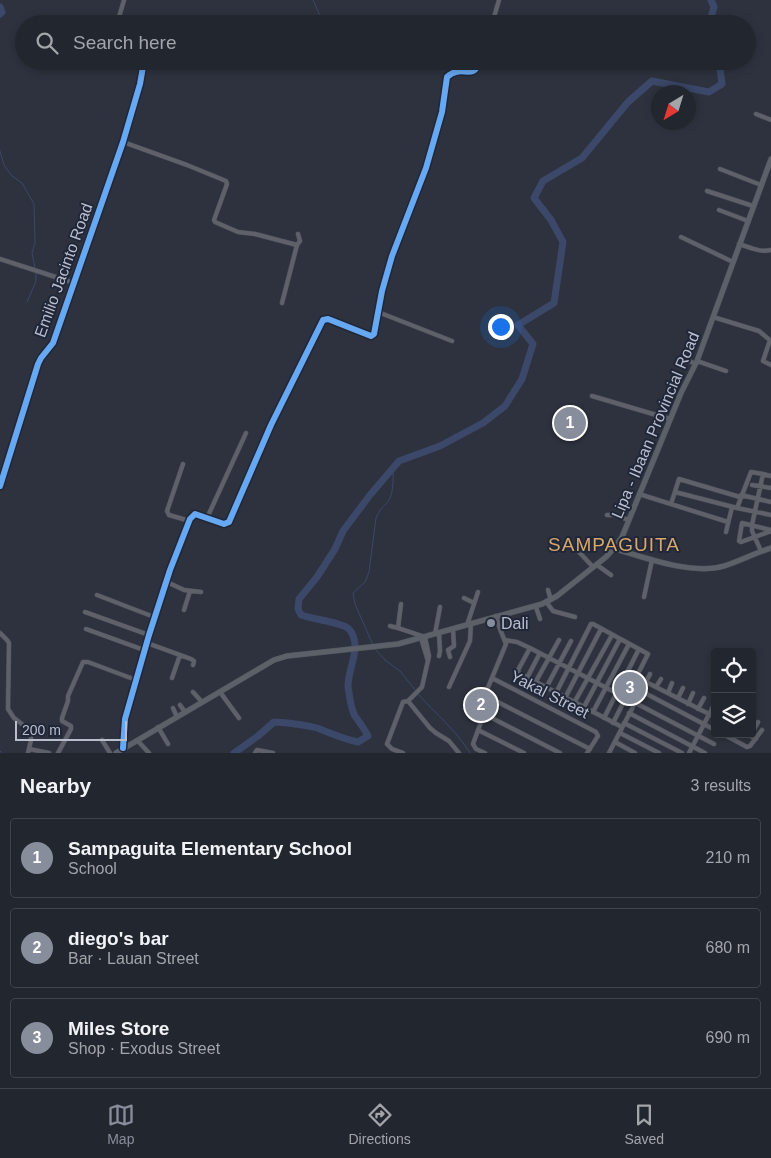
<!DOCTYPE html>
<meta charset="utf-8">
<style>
:root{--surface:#22262e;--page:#2a2e36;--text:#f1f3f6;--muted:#a2a5aa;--line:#3f434a;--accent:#888d9b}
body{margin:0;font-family:Helvetica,sans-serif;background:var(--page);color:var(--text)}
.controls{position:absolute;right:15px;bottom:15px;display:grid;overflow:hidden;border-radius:5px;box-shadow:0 2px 8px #0003}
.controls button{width:45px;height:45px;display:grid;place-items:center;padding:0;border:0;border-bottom:1px solid var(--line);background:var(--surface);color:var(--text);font:25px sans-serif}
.compass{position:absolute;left:651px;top:85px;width:45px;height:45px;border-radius:50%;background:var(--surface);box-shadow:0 2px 8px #0003;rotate:218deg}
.scale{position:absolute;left:15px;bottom:12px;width:112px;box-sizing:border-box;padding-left:5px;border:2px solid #b9becd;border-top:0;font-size:14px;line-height:18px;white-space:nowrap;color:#b9becd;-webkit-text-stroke:4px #202739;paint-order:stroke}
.you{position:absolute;left:500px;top:326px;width:18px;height:18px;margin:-12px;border:4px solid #fff;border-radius:50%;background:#1a73e8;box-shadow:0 0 0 8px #1a73e833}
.badge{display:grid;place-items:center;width:32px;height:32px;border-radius:50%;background:var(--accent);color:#fff;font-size:16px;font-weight:700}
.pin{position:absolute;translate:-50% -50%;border:2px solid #fff;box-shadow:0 1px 5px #0006}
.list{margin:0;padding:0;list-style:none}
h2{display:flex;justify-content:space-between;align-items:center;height:65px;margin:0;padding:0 20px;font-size:21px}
h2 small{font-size:16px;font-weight:400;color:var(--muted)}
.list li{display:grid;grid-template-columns:32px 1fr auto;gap:15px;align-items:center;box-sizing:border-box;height:80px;margin:0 10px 10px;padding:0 10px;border:1px solid var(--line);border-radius:5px}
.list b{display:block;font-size:19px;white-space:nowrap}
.list p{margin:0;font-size:16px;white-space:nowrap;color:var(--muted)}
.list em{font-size:16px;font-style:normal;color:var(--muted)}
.icon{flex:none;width:28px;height:28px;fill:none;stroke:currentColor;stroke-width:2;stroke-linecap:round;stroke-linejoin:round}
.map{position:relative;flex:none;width:771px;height:753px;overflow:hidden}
.search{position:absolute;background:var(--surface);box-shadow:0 2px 8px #0003;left:15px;right:15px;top:15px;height:55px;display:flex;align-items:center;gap:12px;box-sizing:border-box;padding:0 18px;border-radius:28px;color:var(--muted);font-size:19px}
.sheet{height:335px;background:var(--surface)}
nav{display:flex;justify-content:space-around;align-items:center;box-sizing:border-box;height:70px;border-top:1px solid var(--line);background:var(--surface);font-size:14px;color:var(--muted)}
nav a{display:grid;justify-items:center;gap:2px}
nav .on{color:var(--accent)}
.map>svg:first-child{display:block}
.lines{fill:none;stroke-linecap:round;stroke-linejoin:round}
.stream{stroke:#3b4869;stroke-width:1}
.river{stroke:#3b4869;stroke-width:7}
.street-casing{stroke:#4b4f58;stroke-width:5}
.secondary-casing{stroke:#4b4f58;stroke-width:6}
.street{stroke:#5e616a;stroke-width:4}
.secondary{stroke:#5c6069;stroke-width:5}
.cycleway-casing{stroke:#202739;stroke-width:9}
.cycleway{stroke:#66a8f1;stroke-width:6}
.poi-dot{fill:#888d9b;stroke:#202739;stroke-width:2}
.labels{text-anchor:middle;stroke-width:4;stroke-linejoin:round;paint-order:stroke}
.street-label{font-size:16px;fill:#b9becd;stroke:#202739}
.poi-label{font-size:16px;fill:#b9becd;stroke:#202739;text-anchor:start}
.quarter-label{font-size:19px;letter-spacing:1px;fill:#d9a768;stroke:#202739}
</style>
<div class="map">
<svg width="771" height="753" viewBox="0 0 771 753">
<rect width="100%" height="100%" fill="#2d323e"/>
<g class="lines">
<path class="stream" d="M313,0L321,18L313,24
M0,151L4,165L11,175L22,183L34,204L35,243L32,253L35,268
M27,302L36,281V272
M373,645L355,604L353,593L365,582L369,572L376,518C384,500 392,507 393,481C393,476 394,474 392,469
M375,649L385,660L401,672L416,691
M418,694C436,714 456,730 470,753
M0,751L2,753"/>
<path class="river" d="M0,7L2,12L0,14
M709,24L714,7L711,0
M234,753L258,736L274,722C289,723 303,724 317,728C331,733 343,739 358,742L368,736C364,728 360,723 355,716C351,709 349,694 348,686C348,668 363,645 349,629C344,623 312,619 301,615L298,609L299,599L317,577L335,549L343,531L370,495L399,461L440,446L483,423L505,406L522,379L533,344L518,325L554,303L563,242L551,220L534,198L543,181L582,158L628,102L652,81L709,92L722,84L719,61"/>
<defs>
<path id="street" d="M117,24L124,0
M492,24L499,0
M756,114L771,120
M123,142L187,165L226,181L227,184L214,220L215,222L238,232L255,234L297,245L282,303
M720,169L761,185
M707,191L753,206
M719,210L748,221
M681,237L733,262
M739,244C749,247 761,253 771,250
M297,245L300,241L298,234
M0,259L74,283
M378,312L452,341
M713,317L759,331L771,341
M770,340L763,361L771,365
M682,358L696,364
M697,361L726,371
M592,396L670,419
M183,464L167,511L169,515L190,521
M763,474L771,476
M752,485L771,488
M0,486L38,364L41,358L53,343L123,142L140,84L144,61
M675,492L737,508L751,472L763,474L752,525V531L761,551
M639,494L728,522
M741,495L771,502
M671,504L679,479L740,497
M737,508L771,515
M607,515H614L629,520
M207,518L246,433
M771,530L742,523L739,541L741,542L771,531
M726,532L732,507
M579,552L593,567
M597,565L611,575
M167,582L184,590L201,592
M548,590L551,600
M97,595L154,617
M644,597L652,560
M464,598L474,603
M547,603L553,611L575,617
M401,604L398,628L425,637L429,656L422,687L408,701
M536,607L540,619
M184,610L190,591
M85,612L149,635
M467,625L478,592
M390,626L398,628
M86,629L144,650
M0,633L7,640L9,643L8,709L14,718L31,731V740L28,753
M439,633L440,651L439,656
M435,634L440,607
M421,638L428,661
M505,640L517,642L530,648L714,744
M147,643L191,659L194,661L193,665
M530,648L517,672L622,727
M450,657L448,650L454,646L453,629
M172,678L180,655
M492,678L596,732L598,736L587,753
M527,678L540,653
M646,682L715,717
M535,683L559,640
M449,687L470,641L471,623
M656,687L661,679
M546,688L571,641
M641,691L715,730
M193,692L202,702
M220,692L239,718
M556,693L591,624H593L648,654L613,723
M668,693L672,683
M484,695L590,749
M565,698L601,629
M678,698L683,688
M574,703L612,635
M688,704L693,693
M180,705L185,712
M584,707L620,639
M173,708L177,717
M698,709L704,698
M593,712L629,644
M629,713L705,753
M484,714L560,753
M604,718L639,649
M624,723L682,753
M158,727L168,744
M478,730L524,753
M620,733L659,753
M752,733L758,722
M723,734L747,747L750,746L762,730
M747,734L756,739
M102,740L110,753
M137,740L149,753
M615,742L635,753
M123,748L125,719L149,635L170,570L190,519L195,514L224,524L229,522L271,425L323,320L328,319L371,336L374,334L382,291L392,256L426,168L442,112L447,77C462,63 473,82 480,61
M29,749L49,753
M58,753L71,729V726L62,721V718L68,701V696L83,662H88L136,680
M255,753L257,750L273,753
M403,753L392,749L387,744L403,702L408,701L430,728L436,733L449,741L459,753
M485,753L476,749L473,744L484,714L482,702L506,644L500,629L496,616
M609,753L650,674
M689,753L715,703"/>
<path id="secondary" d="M615,547L619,550C648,559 694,575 724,566C740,561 755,553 771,548
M116,753L274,660L287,656L398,644L542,604L557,596L606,557L615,547L622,537L681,393L697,361L771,159"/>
</defs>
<use href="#street" class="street-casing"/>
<use href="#secondary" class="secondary-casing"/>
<use href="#street" class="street"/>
<use href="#secondary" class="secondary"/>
<defs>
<path id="cycleway" d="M0,486L38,364L41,358L53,343L123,142L140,84L144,61
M123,748L125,719L149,635L170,570L190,519L195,514L224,524L229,522L271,425L323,320L328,319L371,336L374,334L382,291L392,256L426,168L442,112L447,77C462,63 473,82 480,61"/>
</defs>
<use href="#cycleway" class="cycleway-casing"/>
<use href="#cycleway" class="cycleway"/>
</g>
<circle class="poi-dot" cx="491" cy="623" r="5"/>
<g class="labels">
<g class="street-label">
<text transform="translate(63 270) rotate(-70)" y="6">Emilio Jacinto Road</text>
<text transform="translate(655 425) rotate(-67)" y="6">Lipa - Ibaan Provincial Road</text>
<text transform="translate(550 694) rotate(27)" y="6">Yakal Street</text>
</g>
<g class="poi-label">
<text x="501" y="629">Dali</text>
</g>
<g class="quarter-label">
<text x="614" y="551">SAMPAGUITA</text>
</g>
</g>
</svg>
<div class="controls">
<button><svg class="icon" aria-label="locate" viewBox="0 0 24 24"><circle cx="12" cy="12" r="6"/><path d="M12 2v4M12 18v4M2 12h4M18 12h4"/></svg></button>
<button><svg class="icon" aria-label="layers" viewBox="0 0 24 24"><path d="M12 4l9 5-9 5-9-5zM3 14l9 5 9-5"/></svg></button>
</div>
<svg class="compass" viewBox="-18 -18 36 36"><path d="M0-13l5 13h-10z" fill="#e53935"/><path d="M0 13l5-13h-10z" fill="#a2a5aa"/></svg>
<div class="scale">200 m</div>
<div class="you"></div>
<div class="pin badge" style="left:570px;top:423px">1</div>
<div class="pin badge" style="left:481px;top:705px">2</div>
<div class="pin badge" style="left:630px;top:688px">3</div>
<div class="search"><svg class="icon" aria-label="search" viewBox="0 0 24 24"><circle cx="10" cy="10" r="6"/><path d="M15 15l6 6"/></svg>Search here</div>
</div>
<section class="sheet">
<h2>Nearby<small>3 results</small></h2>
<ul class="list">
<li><span class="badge">1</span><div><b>Sampaguita Elementary School</b><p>School</p></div><em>210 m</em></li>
<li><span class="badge">2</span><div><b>diego's bar</b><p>Bar · Lauan Street</p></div><em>680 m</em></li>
<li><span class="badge">3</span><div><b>Miles Store</b><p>Shop · Exodus Street</p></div><em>690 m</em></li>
</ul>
</section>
<nav>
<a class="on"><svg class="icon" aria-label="map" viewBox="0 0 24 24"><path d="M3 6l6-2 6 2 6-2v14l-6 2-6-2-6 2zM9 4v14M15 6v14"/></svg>Map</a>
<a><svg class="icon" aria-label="directions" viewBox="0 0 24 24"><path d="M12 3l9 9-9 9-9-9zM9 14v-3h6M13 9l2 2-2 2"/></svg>Directions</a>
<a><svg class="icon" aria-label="saved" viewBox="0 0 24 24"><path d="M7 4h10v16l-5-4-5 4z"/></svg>Saved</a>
</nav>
